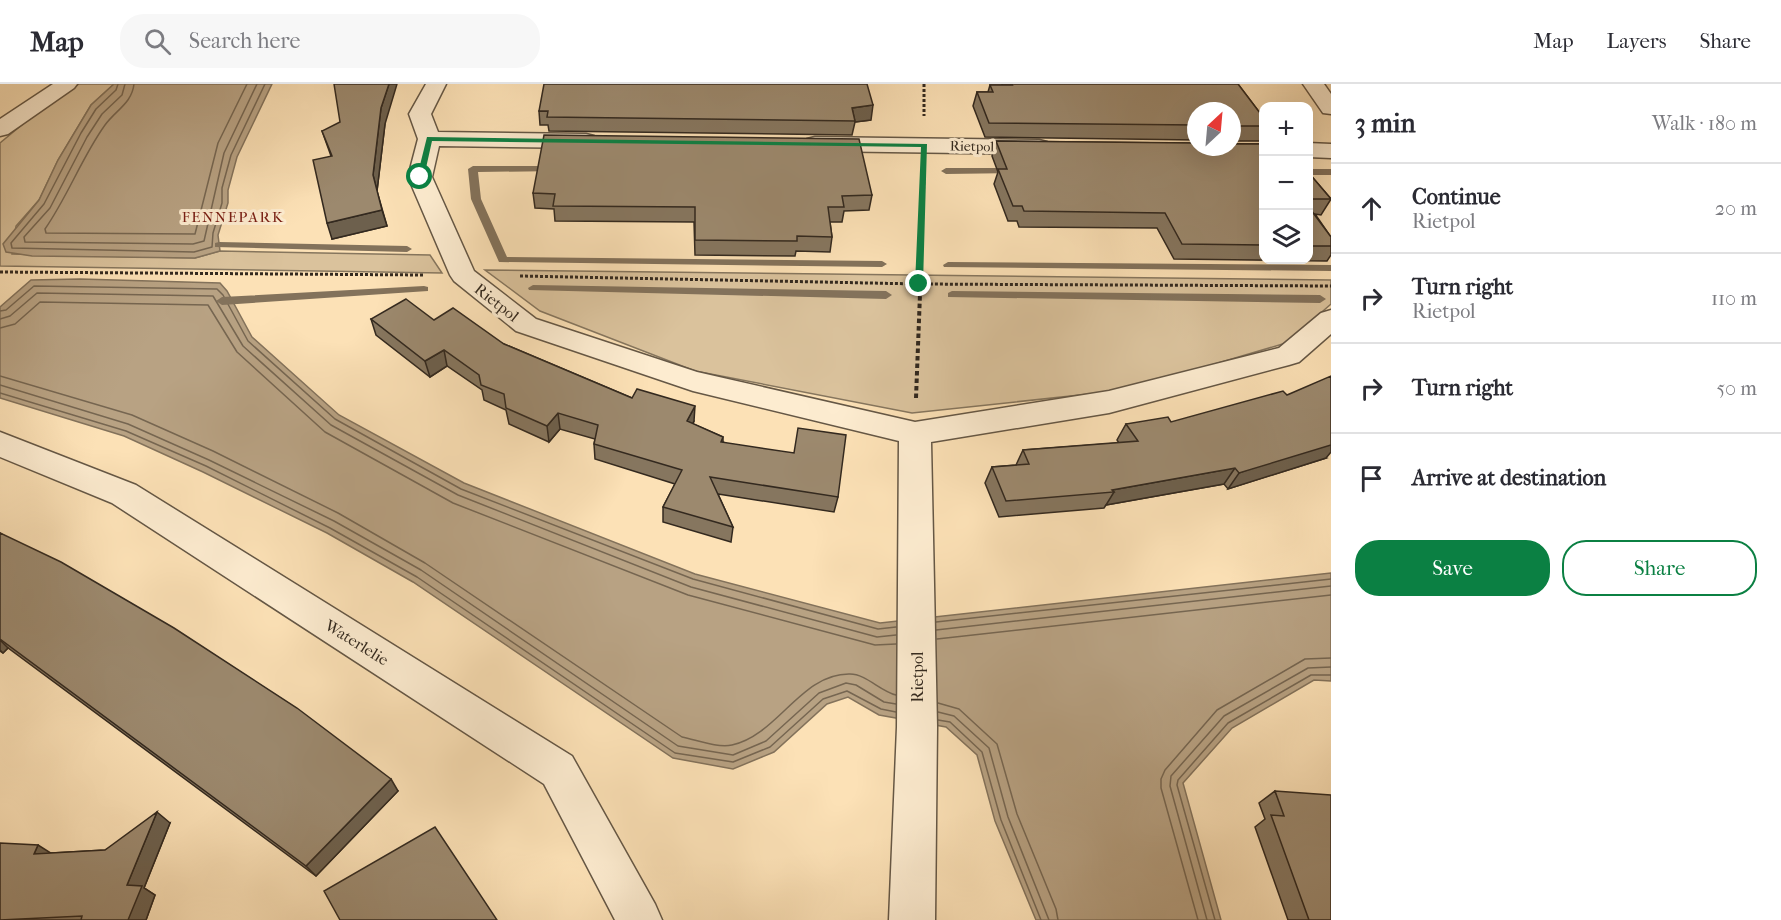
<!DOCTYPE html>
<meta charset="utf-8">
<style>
:root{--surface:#fff;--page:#f7f7f7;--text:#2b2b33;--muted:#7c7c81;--line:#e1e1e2;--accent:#0b8043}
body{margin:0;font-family:"IM FELL French Canon",serif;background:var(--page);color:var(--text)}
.controls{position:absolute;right:18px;top:18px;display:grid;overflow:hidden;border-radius:12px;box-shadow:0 6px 24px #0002}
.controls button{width:54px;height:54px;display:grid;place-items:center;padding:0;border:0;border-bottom:2px solid var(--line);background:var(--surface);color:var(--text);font:30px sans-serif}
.compass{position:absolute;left:1187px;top:18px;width:54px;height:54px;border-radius:50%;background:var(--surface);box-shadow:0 6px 24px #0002;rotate:26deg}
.stop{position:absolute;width:18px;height:18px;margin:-14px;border:4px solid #0b8043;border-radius:50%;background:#fff}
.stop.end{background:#0b8043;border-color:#fff;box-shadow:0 2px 6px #0008}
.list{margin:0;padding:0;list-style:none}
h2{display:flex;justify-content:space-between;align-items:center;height:78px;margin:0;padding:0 24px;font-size:26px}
h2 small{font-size:20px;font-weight:400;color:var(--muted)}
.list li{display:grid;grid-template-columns:39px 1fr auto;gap:18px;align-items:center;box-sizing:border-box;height:90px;padding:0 24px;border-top:2px solid var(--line)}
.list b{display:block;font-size:22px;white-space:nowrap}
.list p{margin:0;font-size:20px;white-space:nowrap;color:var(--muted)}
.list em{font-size:20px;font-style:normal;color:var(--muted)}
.actions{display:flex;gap:12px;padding:18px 24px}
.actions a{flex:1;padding:14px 0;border:2px solid var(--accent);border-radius:24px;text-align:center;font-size:21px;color:var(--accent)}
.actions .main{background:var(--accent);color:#fff}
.icon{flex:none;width:33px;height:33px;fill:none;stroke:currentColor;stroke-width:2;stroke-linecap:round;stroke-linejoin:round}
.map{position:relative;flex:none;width:1331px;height:836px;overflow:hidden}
header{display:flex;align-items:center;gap:36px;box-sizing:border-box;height:84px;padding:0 30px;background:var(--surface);border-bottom:2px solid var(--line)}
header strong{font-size:28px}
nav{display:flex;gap:33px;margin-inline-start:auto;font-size:21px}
.search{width:420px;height:54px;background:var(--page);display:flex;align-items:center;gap:15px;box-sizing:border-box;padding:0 21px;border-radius:24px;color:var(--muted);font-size:22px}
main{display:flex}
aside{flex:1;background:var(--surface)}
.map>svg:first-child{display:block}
.green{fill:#dac29c;stroke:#86765e;stroke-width:1.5}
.water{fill:#b8a283;stroke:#83725b;stroke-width:1.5}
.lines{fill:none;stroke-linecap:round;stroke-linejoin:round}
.shore{stroke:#766651;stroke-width:1.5}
.stream{fill:#83725b;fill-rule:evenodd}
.street-casing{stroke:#655745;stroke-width:3}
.path-far1{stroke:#33291f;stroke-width:3;stroke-dasharray:3 2;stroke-linecap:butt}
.path{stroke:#33291f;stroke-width:4;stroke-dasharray:4.5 3;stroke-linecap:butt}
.street{fill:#fdecd0;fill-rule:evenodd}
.wall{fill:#86765f;stroke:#33291f;stroke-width:1.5}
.shaded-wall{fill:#6d604d;stroke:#33291f;stroke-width:1.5}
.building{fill:#9c896e;stroke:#33291f;stroke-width:1.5}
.route{fill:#0b8043}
.labels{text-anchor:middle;stroke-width:6;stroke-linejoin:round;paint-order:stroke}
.far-street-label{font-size:14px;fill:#33291f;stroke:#fdecd0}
.far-neighbourhood-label{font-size:15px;letter-spacing:1.5px;fill:#7a1f14;stroke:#fdecd0}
.street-label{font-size:16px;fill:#33291f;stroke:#fdecd0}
</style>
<header>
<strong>Map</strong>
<div class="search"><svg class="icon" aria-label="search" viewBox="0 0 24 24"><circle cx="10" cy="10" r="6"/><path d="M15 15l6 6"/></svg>Search here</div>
<nav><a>Map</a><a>Layers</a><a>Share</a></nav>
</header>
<main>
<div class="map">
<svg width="1331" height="836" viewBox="0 0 1331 836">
<rect width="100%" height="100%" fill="#fce1b6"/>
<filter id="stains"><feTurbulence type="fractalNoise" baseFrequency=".00333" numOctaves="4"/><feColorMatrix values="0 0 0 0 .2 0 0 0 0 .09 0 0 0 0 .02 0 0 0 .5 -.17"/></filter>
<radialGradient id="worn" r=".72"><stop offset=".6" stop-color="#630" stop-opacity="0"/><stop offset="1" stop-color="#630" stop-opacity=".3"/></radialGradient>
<path class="green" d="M79,0H114L91,21L58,76L39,116L16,142L12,170L195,174L220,167L430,171L442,189L0,182V59L35,30Z
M485,186L1331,196V220L1286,259L1127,306L912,329L695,287L540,227Z"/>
<path class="water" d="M114,0H272L237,73L228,106V119L218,151L220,167L195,174L32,172L6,168L3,160L39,116L58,76L91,21Z
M80,195L220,199L227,207L252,253L339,331L464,399L695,490L880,539L1331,489V597L1314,596L1232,644L1183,699L1221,836H1036L995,737L977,671L946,643L879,631L848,613L827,620L774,668L733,685L673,674L413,498L327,449L203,388L124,352L0,314V223L31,196Z"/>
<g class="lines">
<path class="shore" d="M118,0L116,6L96,25L81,49L44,120L11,159L12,164L194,168L212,163L213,149L222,119V104L231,71L265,0
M125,0L122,11L102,30L87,53L50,124L24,153L25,158L193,160L204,157L224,69L257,0
M134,0C132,19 116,26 105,41C82,73 68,112 45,145L46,149L195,150L218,59L247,0
M0,227L6,226L34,202L217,205L223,211L248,257L335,335L461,405L693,495L878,545L896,543
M0,235L10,232L37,209L213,212L243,262L331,341L458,411L691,503L877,553L896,551
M0,244L15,240L40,218L208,221L237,268L325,348L453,419L688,511L875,561L896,560
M0,292L132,331L213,367L338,429L425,479L682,653C697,656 717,664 732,661C778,651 801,589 850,590C866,590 880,607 896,611
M0,301L128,340L209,376L334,437L421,486L678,662L733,671L766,657L819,609L846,599L856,601L884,618L896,620
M0,309L126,347L206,382L330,444L417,493L675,669L733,678L770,663L823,615L847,607L881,625L896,628
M936,538L1331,495
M936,546L1331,502
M937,555L1331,511
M938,619L959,625L997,660L1017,730L1056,825L1058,836
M938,628L954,632L989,664L1008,733L1049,836
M938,636L950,638L982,668L1001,736L1041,836
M1198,836L1161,704V695L1165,686L1217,626L1305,575L1331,574
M1207,836L1170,702L1171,692L1224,632L1308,584L1331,583
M1215,836L1177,701L1178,696L1228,639L1311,591H1331"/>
<path class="stream" d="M556,82L559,83V87L478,88L481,115L507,173L882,177L887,180L882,183L499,178L471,115L468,85L473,82Z
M1016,84L1021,87L1019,89L946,90L941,87L946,84Z
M1308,85H1331V91H1308Z
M219,158L407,162L412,165L407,168L215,163V159Z
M948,178L1331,181V187L944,183L943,181Z
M533,201L886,207L892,211L886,215L529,206L528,204Z
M424,202L428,203V207L222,221L216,217L222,213Z
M952,207L1320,211L1326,215L1320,219L948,213V209Z"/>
<defs>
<path id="street" d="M53,0H77L74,4L8,50L0,52V35Z
M426,0H446L431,30L438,48L586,50L594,52L597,57L594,62L586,64L439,62L432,93L474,187L536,235L697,288L915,338L1109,307L1279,264L1321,229L1331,226V250L1299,278L1289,281L1109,329L931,358L937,643L935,836H889L897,643L899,357L693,307L516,247L454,197L450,191L408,93L418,55L409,30Z
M1303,0H1324L1331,10V30L1323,29Z
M815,53L1039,56L1047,58L1050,63L1047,68L1039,70L815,67L807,65L804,60L807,55Z
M1308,59L1331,60V74L1308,73Z
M0,348L136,401L572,672L655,820L662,836H615L544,700L112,419L0,373Z"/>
</defs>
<use href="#street" class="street-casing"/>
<path class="path-far1" d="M924,0V32
M0,188L425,191
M520,192L919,200L1331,202
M920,211L924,91"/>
<path class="path" d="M916,314L920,210"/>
<use href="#street" class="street"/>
</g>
<path class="wall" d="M1002,0H1238L1263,33V55L1262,57H1232V27H1196V56L985,53L973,22L977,8H988L990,1H1002Z
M539,27L871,36L855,38L852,51L549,47L548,41H540Z
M385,40L377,107L387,142L332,155L331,72L322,47Z
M996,57L1263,60V176H1308V88L1331,115L1321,131L1315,130L1331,153V171L1327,177L1174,175L1157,144L1019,143L1017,137H1008L994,100L998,88L992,72Z
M533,109L872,111L869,126L844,127L842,138H830L832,153L830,168L796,167L795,172L695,171L694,138L555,137L554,125L535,124Z
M371,235L434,236L504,260L632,314L694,337L693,340L723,353V358L838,413L834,428L718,410L733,443L731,458L663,438V423L675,400L595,375L594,360L595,355L560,345L549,358L509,340L506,326L484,316L482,306L447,282L430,293L376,251Z
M1171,338L1326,374L1228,405L1224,400L1106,421L1104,424L999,433L985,399L992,383L1016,381L1023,366L1119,359L1117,356L1126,340Z
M0,449L398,707L316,792L8,564L3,569L0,567Z
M1275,707L1331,836H1288L1255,743L1265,735L1259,719Z
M170,739L144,804L155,811L146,836H0L51,769L105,766Z"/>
<path class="shaded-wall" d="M389,0H397L385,40L377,107L373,91L381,24Z
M873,21L871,36L855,38L852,24Z
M382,126L387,142L332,155L327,139Z
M444,266L447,282L430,293L425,277Z
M695,322L694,337L686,353L687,337Z
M558,329L560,345L549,358L547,342Z
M1331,355V368L1326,374L1228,405L1239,389Z
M1235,384L1224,400L1106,421L1114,408L1112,406Z
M0,556L8,564L3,569L0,566Z
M391,695L398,707L316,792L306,782Z
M157,728L170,739L144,804L155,811L146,836H128L127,801Z
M38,761L54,771L34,770Z"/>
<path class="building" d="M334,0H389L381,24L373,91L382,126L327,139L313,76L332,72L322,47L340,38Z
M544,0H867L873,21L852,24L855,37L547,33L548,27H539Z
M1011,0H1238L1263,33V42H1239L1237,46H1232V27H1196V41L989,39L977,8H993L990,1H1012Z
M544,51L859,55L872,111L842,112L844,123H828L832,153L797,152V157L695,156V123L553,122L555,110L533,109Z
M996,57L1196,59V63H1232V60H1263V161L1182,160L1165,129L1024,127L1022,122H1013L998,85H1007Z
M1308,88L1331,115H1308Z
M1308,122L1331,153V162H1308Z
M406,215L434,236L453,224L504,260L632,314L637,305L695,322L687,337L723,353L721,358L794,369L798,344L846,351L838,413L710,393L733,443L663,423L682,386L594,360L598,341L558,329L547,342L506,324L504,310L481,301L479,291L444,266L425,277L371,235Z
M1331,292V361L1239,389L1235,384L1112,406L1114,408L1006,417L992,383L1029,380L1023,366L1138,357L1126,340L1168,333L1171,338L1283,307L1287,311Z
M0,449L61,478L174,544L297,624L391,695L306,782L0,555Z
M1275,707L1331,711V836H1309L1271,731L1284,732Z
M157,728L127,801L142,802L128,836H81L82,832L0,836V759L38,761L34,770L105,766Z
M435,743L497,836H340L324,807Z"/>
<path class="route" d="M427,53L927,60L923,200L919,202L915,200L921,63L432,57L424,93L420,95L417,93Z"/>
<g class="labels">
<g class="far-street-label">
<text transform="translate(972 62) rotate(1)" y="5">Rietpol</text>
</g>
<g class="far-neighbourhood-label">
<text x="233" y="138">FENNEPARK</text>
</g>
<g class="street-label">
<text transform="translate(497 218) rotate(38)" y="6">Rietpol</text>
<text transform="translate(357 558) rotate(32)" y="6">Waterlelie</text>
<text transform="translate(917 593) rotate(-90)" y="6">Rietpol</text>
</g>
</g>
<rect width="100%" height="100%" filter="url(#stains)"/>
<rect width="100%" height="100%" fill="url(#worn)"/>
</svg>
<div class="controls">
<button>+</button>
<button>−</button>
<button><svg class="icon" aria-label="layers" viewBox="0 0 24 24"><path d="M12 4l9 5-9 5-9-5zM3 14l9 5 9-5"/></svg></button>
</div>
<svg class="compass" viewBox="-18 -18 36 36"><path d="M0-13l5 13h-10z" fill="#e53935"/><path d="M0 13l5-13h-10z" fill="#7c7c81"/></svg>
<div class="stop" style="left:420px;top:93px"></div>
<div class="stop end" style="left:919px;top:200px"></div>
</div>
<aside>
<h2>3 min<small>Walk · 180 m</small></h2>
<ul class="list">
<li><svg class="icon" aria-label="ahead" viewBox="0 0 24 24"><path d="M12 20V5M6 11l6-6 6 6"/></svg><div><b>Continue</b><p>Rietpol</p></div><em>20 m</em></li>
<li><svg class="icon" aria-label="right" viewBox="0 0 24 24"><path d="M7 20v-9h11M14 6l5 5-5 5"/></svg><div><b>Turn right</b><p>Rietpol</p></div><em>110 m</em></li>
<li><svg class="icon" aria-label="right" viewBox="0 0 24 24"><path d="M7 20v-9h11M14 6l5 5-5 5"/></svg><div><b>Turn right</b></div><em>50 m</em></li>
<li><svg class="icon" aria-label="arrive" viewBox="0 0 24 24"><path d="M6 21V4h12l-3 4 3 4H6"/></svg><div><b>Arrive at destination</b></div></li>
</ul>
<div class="actions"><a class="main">Save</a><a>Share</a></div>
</aside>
</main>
